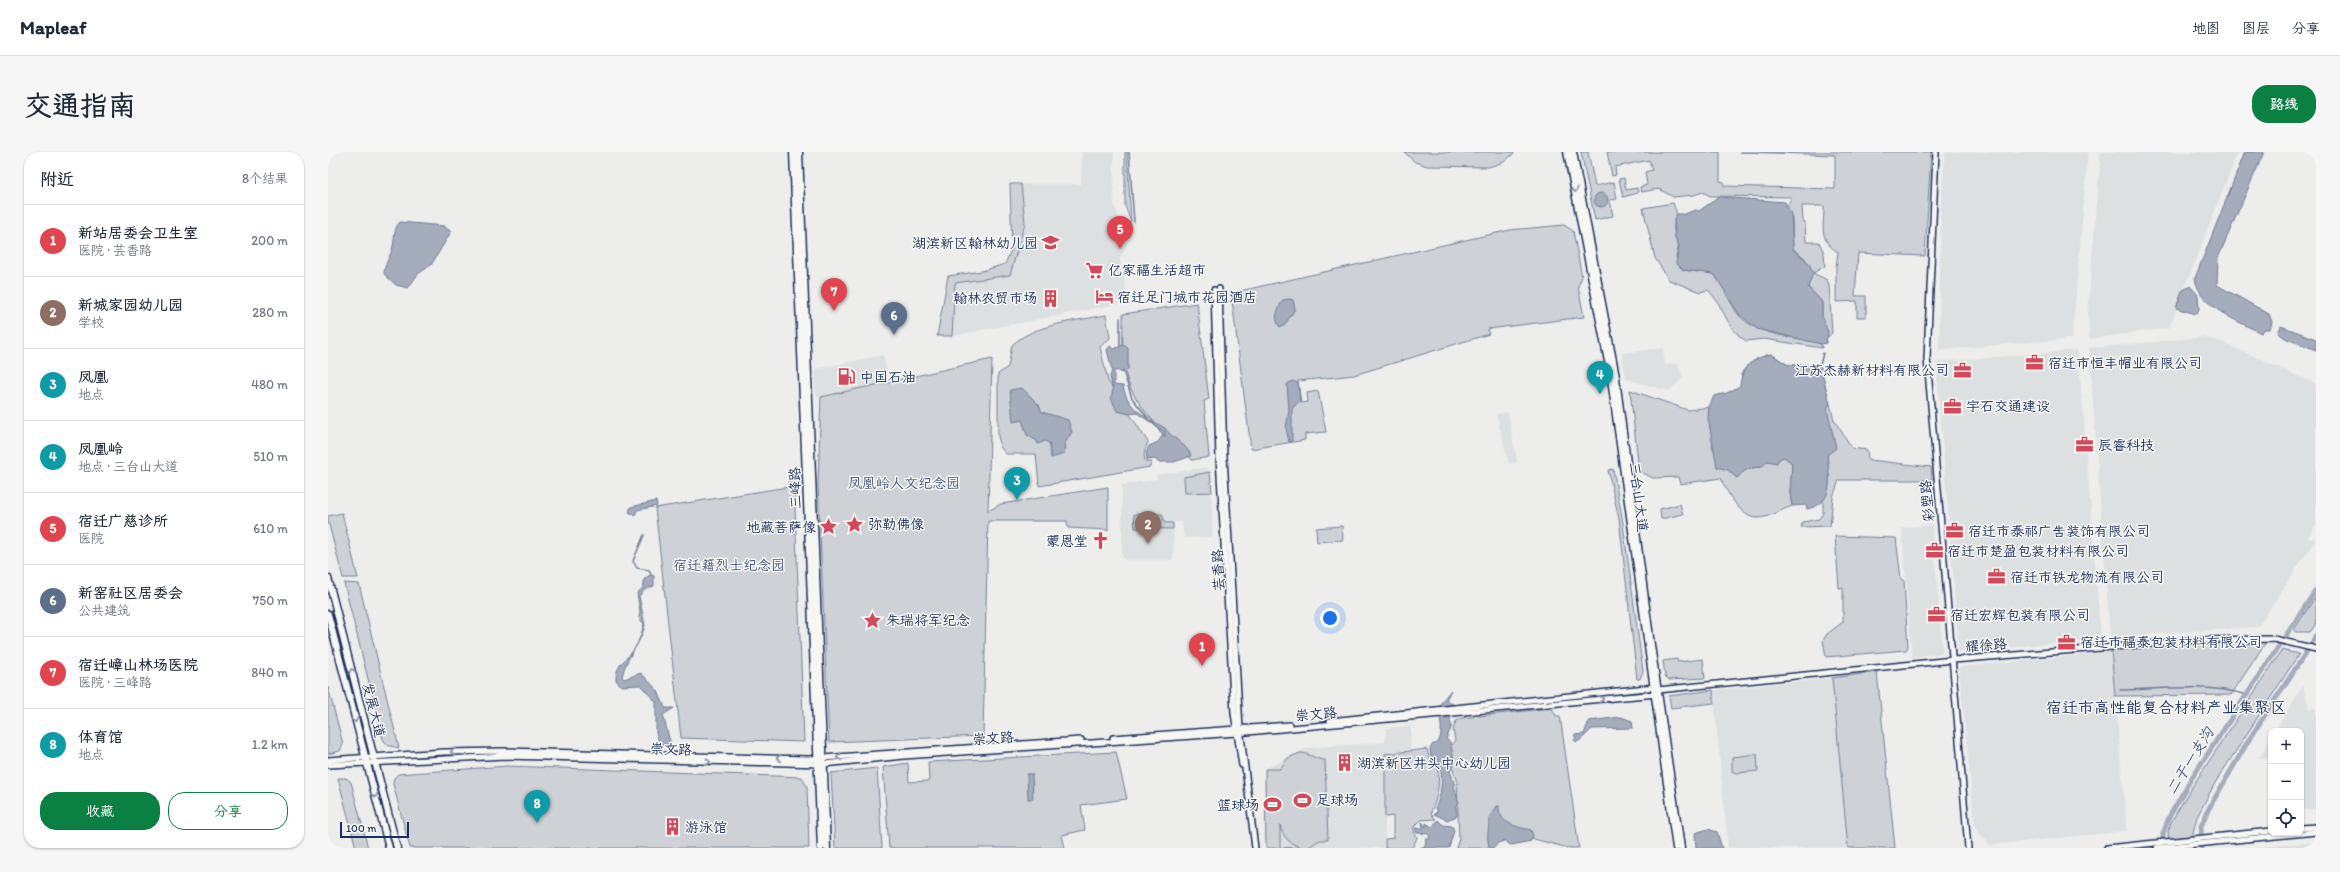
<!DOCTYPE html>
<html lang="zh">
<meta charset="utf-8">
<style>
:root{--surface:#fff;--page:#f6f6f7;--text:#1f2937;--muted:#747a83;--line:#e0e1e3;--accent:#0b8043}
body{margin:0;font-family:Itim,"LXGW WenKai TC",sans-serif;background:var(--page);color:var(--text)}
.controls{position:absolute;right:12px;bottom:12px;display:grid;overflow:hidden;border-radius:8px;box-shadow:0 1px 3px #0004}
.controls button{width:36px;height:36px;display:grid;place-items:center;padding:0;border:0;border-bottom:1px solid var(--line);background:var(--surface);color:var(--text);font:20px sans-serif}
.scale{position:absolute;left:12px;bottom:10px;width:69px;box-sizing:border-box;padding-left:4px;border:2px solid #1b2f5e;border-top:0;font-size:11px;line-height:14px;white-space:nowrap;color:#1b2f5e;-webkit-text-stroke:3px #f6f6f2;paint-order:stroke}
.you{position:absolute;left:1002px;top:466px;width:14px;height:14px;margin:-10px;border:3px solid #fff;border-radius:50%;background:#1a73e8;box-shadow:0 0 0 6px #1a73e833}
.badge{display:grid;place-items:center;width:26px;height:26px;border-radius:50%;background:var(--accent);color:#fff;font-size:13px;font-weight:700}
.pin{position:absolute;translate:-50% -33px;filter:drop-shadow(0 1px 2px #0008)}
.pin::after{content:'';position:absolute;top:21px;width:14px;height:12px;background:inherit;clip-path:polygon(0 0,100% 0,50% 100%)}
.list{margin:0;padding:0;list-style:none}
h2{display:flex;justify-content:space-between;align-items:center;height:52px;margin:0;padding:0 16px;font-size:17px}
h2 small{font-size:13px;font-weight:400;color:var(--muted)}
.list li{display:grid;grid-template-columns:26px 1fr auto;gap:12px;align-items:center;box-sizing:border-box;height:72px;padding:0 16px;border-top:1px solid var(--line)}
.list b{display:block;font-size:15px;white-space:nowrap}
.list p{margin:0;font-size:13px;white-space:nowrap;color:var(--muted)}
.list em{font-size:13px;font-style:normal;color:var(--muted)}
.actions{display:flex;gap:8px;padding:12px 16px}
.actions a{flex:1;padding:9px 0;border:1px solid var(--accent);border-radius:16px;text-align:center;font-size:14px;color:var(--accent)}
.actions .main{background:var(--accent);color:#fff}
.icon{flex:none;width:22px;height:22px;fill:none;stroke:currentColor;stroke-width:2;stroke-linecap:round;stroke-linejoin:round}
.map{position:relative;flex:none;width:1988px;height:696px;overflow:hidden;border-radius:16px}
header{display:flex;align-items:center;gap:24px;box-sizing:border-box;height:56px;padding:0 20px;background:var(--surface);border-bottom:1px solid var(--line)}
header strong{font-size:19px}
nav{display:flex;gap:22px;margin-inline-start:auto;font-size:14px}
.intro{display:flex;align-items:center;justify-content:space-between;box-sizing:border-box;height:96px;padding:0 24px}
h1{margin:0;font-size:28px}
.button{padding:10px 18px;border-radius:16px;background:var(--accent);color:#fff;font-size:14px;font-weight:700}
main{display:flex;gap:24px;padding:0 24px}
aside{flex:1;background:var(--surface);border-radius:16px;box-shadow:0 1px 3px #0004}
.map>svg:first-child{display:block}
.built{fill:#dde0e1}
.green{fill:#ced2d7;stroke:#74809a;fill-rule:evenodd}
.water{fill:#a5acbc;stroke:#6e7a96}
.lines{fill:none;stroke-linecap:round;stroke-linejoin:round}
.stream{stroke:#6e7a96;stroke-width:1.5}
.canal{stroke:#a5acbc;stroke-width:5}
.minor-casing{stroke:#1b2f5e;stroke-width:8}
.major-casing{stroke:#1b2f5e;stroke-width:9}
.minor{stroke:#f6f6f2;stroke-width:5}
.major{stroke:#f6f6f2;stroke-width:6}
.oneway{stroke:#8892a8}
.labels{text-anchor:middle;stroke-width:3;stroke-linejoin:round;paint-order:stroke}
.poi-label{font-size:14px;fill:#1b2f5e;stroke:#f6f6f2;text-anchor:start}
.park-label{font-size:14px;fill:#48587c;stroke:#f6f6f2}
.street-label{font-size:14px;fill:#1b2f5e;stroke:#f6f6f2}
.water-label{font-size:15px;font-style:italic;fill:#44547a;stroke:#f6f6f2}
.quarter-label{font-size:16px;fill:#1b2f5e;stroke:#f6f6f2}
</style>
<header>
<strong>Mapleaf</strong>
<nav><a>地图</a><a>图层</a><a>分享</a></nav>
</header>
<div class="intro"><h1>交通指南</h1><a class="button">路线</a></div>
<main>
<aside>
<h2>附近<small>8个结果</small></h2>
<ul class="list">
<li><span class="badge" style="background:#e0444e">1</span><div><b>新站居委会卫生室</b><p>医院 · 芸香路</p></div><em>200 m</em></li>
<li><span class="badge" style="background:#8d6e63">2</span><div><b>新城家园幼儿园</b><p>学校</p></div><em>280 m</em></li>
<li><span class="badge" style="background:#0f9aa8">3</span><div><b>凤凰</b><p>地点</p></div><em>480 m</em></li>
<li><span class="badge" style="background:#0f9aa8">4</span><div><b>凤凰岭</b><p>地点 · 三台山大道</p></div><em>510 m</em></li>
<li><span class="badge" style="background:#e0444e">5</span><div><b>宿迁广慈诊所</b><p>医院</p></div><em>610 m</em></li>
<li><span class="badge" style="background:#5c6f8a">6</span><div><b>新窑社区居委会</b><p>公共建筑</p></div><em>750 m</em></li>
<li><span class="badge" style="background:#e0444e">7</span><div><b>宿迁嶂山林场医院</b><p>医院 · 三峰路</p></div><em>840 m</em></li>
<li><span class="badge" style="background:#0f9aa8">8</span><div><b>体育馆</b><p>地点</p></div><em>1.2 km</em></li>
</ul>
<div class="actions"><a class="main">收藏</a><a>分享</a></div>
</aside>
<div class="map">
<svg width="1988" height="696" viewBox="0 0 1988 696">
<rect width="100%" height="100%" fill="#edeeec"/>
<filter id="ink" filterUnits="userSpaceOnUse"><feTurbulence type="fractalNoise" baseFrequency=".025" numOctaves="2"/><feDisplacementMap in="SourceGraphic" scale="8" xChannelSelector="R" yChannelSelector="G"/><feConvolveMatrix kernelMatrix="1 2 1 2 8 2 1 2 1" color-interpolation-filters="sRGB"/></filter>
<g filter="url(#ink)">
<path class="built" d="M754,0H786V52L800,90L792,107L801,150L624,184L627,131L682,123L697,71L693,32H753Z
M1617,0H1760L1744,187L1611,198L1613,48Z
M1773,0H1910L1841,176L1761,187L1760,156Z
M1876,185L1896,191L1988,232V373L1979,386L1988,387L1930,475L1782,485L1761,196Z
M1335,196L1337,213L1350,211L1355,226L1341,239L1298,227L1294,201Z
M1750,198L1773,487L1631,500L1608,210Z
M555,203L561,230L488,246L487,217Z
M1180,260L1189,310L1181,312L1168,262Z
M879,315L880,318H882L885,385L856,386L854,370H846L845,408H796L794,403V333L829,327L828,323Z
M1604,373L1615,501L1584,505L1574,376Z
M1783,500L1799,679L1662,693L1647,676L1631,515Z
M1504,526L1520,696H1400L1385,538Z
M1975,533L1981,557L1988,556V657L1974,658L1973,579H1947Z
M1083,574L1082,600L1057,603V696H937L936,617L979,596L1057,590L1058,576Z
M1943,586V605L1931,606Z
M1988,690V696H1924Z"/>
<path class="green" d="M797,0H799L803,70L797,54Z
M1076,0H1187L1176,10L1161,15L1099,14L1087,10Z
M1253,0H1260L1267,34L1286,30L1289,47L1282,48L1285,64L1267,68Z
M1279,0H1392V29L1396,30V34L1507,37V3L1412,0H1603L1597,104L1530,101L1527,144H1538V165H1529V149L1508,150V115L1510,100C1490,88 1496,74 1496,54H1474L1475,69L1477,70L1478,90H1491L1496,101L1497,114L1485,121L1499,128L1501,133L1504,181L1500,185L1494,165V150L1480,135L1482,129L1477,106L1465,97L1464,66L1459,54L1464,45L1382,44L1375,40L1366,43L1345,45L1331,37L1313,40L1312,35L1319,33L1317,20L1324,18L1321,8L1287,15L1288,23L1284,24Z
M1296,26L1298,38L1309,36L1310,41L1295,45L1291,27Z
M682,32H693L697,71L682,123L627,131L624,184H609L620,124L654,119L677,112L684,96Z
M1345,51L1349,62C1344,70 1345,86 1351,93L1348,105L1356,118L1386,122C1396,134 1401,150 1410,162C1430,186 1467,183 1493,192L1494,196L1436,187L1418,189C1398,177 1396,153 1380,138L1372,140L1341,128L1327,106L1315,56Z
M1236,73L1245,79L1254,125L1250,134L1256,165L1160,177L1161,182L1026,223L970,229L973,251L980,250L979,241L990,239L998,280L977,282V288L923,297L903,141L1182,78Z
M869,151L881,247L876,249L881,305L864,308C844,287 819,267 805,241C792,219 795,187 795,162Z
M778,163L782,186L772,195L780,229L820,290C817,298 814,302 818,310H824L822,315L711,334L708,302H678L673,296L670,284V222L680,215L684,193C706,172 749,169 778,163Z
M1443,202L1460,213H1492L1506,268L1524,296L1539,298L1540,307L1542,308L1603,315L1604,328H1511L1505,345L1502,374L1473,375L1475,370L1491,367L1495,361V348C1505,335 1500,318 1499,302L1464,311L1462,340L1464,354C1453,358 1441,366 1429,366C1414,367 1397,338 1393,326L1352,332L1350,325L1325,326L1311,319L1302,238L1360,258L1381,255C1380,269 1387,284 1384,295L1400,318L1409,326C1415,318 1423,315 1434,315L1413,222C1419,211 1431,205 1443,202Z
M664,207L660,359L673,352L780,335V378L740,376L739,369H660L655,584L501,590L490,332L493,245Z
M1285,317L1294,365L1315,519L1312,527H1309L1291,367L1280,318Z
M882,320L884,340L857,341L856,325Z
M460,329H466L476,590L353,586L327,356L460,335Z
M1352,352L1355,362L1333,367L1332,357Z
M14,361L30,426H15L0,369V364Z
M806,362H834L837,371H845V377L807,376Z
M1014,374L1015,388L989,390L988,376Z
M1507,384L1568,386L1573,427L1576,429L1580,495L1578,498L1498,505L1495,488L1499,482L1515,470V436H1511Z
M16,431L31,432L71,596L59,593L55,587Z
M1988,444V472L1982,480H1967V476Z
M1876,490H1938L1903,543L1787,544L1783,497Z
M1954,498L1971,502L1887,631L1869,665L1865,681L1866,696H1841L1840,679L1843,670L1860,641Z
M1349,507L1350,510L1375,507L1377,526L1341,528L1337,524L1335,509Z
M1549,520L1567,696H1520L1504,526Z
M0,535L15,592L12,599L0,602Z
M1385,538L1386,551L1343,556L1341,544Z
M1224,556L1228,564H1232L1251,696H1240L1206,687L1192,689L1176,687L1157,696H1128L1131,687L1129,627L1126,621L1122,595L1127,588L1125,578L1128,569L1134,566Z
M1099,597L1101,605L1106,606C1113,619 1111,637 1107,650C1106,654 1103,657 1103,662L1108,667L1093,668L1085,676L1089,686L1084,696H1057V687L1065,686V664L1057,665V602Z
M788,600L799,647L753,653L757,678L734,683L737,696H561L555,615L580,611L581,630L601,629L600,610Z
M972,601C982,601 988,608 997,608L1000,688H992L979,696H938L937,617H952L960,606ZM952,673C955,686 962,692 973,695L952,696Z
M1429,602L1430,619L1408,621L1404,619V605Z
M179,614L474,625L479,635L481,696H82L65,632L66,626L70,622Z
M549,616L554,696H507L503,621Z
M10,626H18L23,630L40,696H28Z"/>
<path class="water" d="M1917,0H1936L1890,106L1889,133L1941,162L1944,170L1942,177H1937L1933,181C1910,169 1871,155 1867,126Z
M1266 48a7 7 0 1 1 14 0a7 7 0 1 1-14 0Z
M1391,45L1457,50L1463,62L1465,97L1481,111L1485,121L1480,135L1494,150V165L1500,180L1498,191L1493,192L1429,177L1411,162L1386,122L1355,118L1348,111L1351,94L1347,85L1346,67L1349,62H1357L1367,58L1371,59Z
M72,70L116,74L123,80L103,113L90,122L80,136L68,133L56,122C56,112 63,104 65,94C67,86 65,77 72,70Z
M1862,134L1870,143L1871,158L1867,162L1848,156L1854,139Z
M961,147L965,148L967,157L956,174L952,175C945,167 950,156 955,148Z
M1953,174L1988,187V198L1959,187L1950,181Z
M795,193L800,196V217L794,221L789,218L786,220V233L795,234C800,258 817,264 837,276C843,286 860,293 863,304L846,310H830L827,307L819,308L818,301L821,294L830,290L837,280L809,261L801,262L789,259L783,246L785,238L782,225L784,218L779,198L782,194L786,197Z
M1443,202L1460,213H1492L1502,252L1499,256L1508,296L1499,303C1501,325 1508,351 1479,357L1478,353L1464,354L1462,342L1464,311L1456,305L1451,307L1449,311L1439,309L1434,315C1423,315 1415,318 1409,326L1400,318L1389,315L1380,266L1381,255L1386,244L1399,241L1412,234C1414,214 1424,207 1443,202Z
M965,229L970,231L972,248L964,257V289L961,290L958,276L961,258L959,232Z
M694,236L711,253L714,260L740,268L744,280L737,291L736,302L723,306L721,291L717,289L710,292L709,289L699,283L694,268L685,270L682,238Z
M328,349L329,354L309,358L307,363L301,360L303,355Z
M323,423L326,424V434L317,437L311,444L317,473C312,494 298,504 294,525L296,527L313,521L330,539L337,556H346L335,563L343,593H332L328,581V550L312,533L293,534L288,528C287,512 300,507 307,496C311,489 314,480 316,472L311,466L312,459L309,441L315,436L317,426Z
M1123,538L1118,548L1125,552L1122,569L1124,574L1118,587L1122,590L1127,611L1122,619C1127,630 1127,644 1131,650L1128,654L1129,664L1119,668L1106,662L1110,659L1107,656C1114,644 1117,615 1107,604H1103L1102,597L1105,592H1108C1118,583 1110,565 1112,554C1113,549 1120,542 1123,538Z
M1293,565L1304,569L1305,576L1264,577C1259,581 1256,586 1249,590L1246,588L1248,586L1246,583L1256,582L1261,569Z
M699,622H704L705,647H700Z
M1169,654H1171C1170,672 1190,675 1203,678L1205,684L1203,689L1183,693L1176,689L1170,691L1166,696H1162C1157,685 1162,676 1161,665Z
M1110,668L1115,673L1124,674L1126,678L1121,696H1092L1097,694L1098,687H1102L1101,682L1089,681L1087,676L1095,677L1094,670L1098,675V671L1104,675Z
M1380,677L1389,680L1394,696H1368L1367,681Z"/>
<g class="lines">
<path class="stream" d="M801,0L806,70
M792,166V194
M1492,213L1495,201
M795,219L804,246L820,266
M823,269L837,284
M316,383L305,409L309,416L321,418L323,423
M1792,538C1834,537 1879,531 1919,543"/>
<path class="canal" d="M1835,693V682L1841,665L1863,627L1988,438
M1874,696L1873,674L1881,656L1922,586L1988,485"/>
<defs>
<path id="minor" d="M1608,0L1599,206L1640,696
M891,137L896,305L912,576L927,696
M886,138L891,306L906,561L914,613
M1330,538L1625,508L1871,488L1946,487L1988,497
M1002,569L1328,535
M785,586L962,573
M0,608L116,600L177,599L480,607L753,588
M0,613L177,604L495,612L576,604L909,581L1329,542
M1973,676L1988,675
M1779,696L1943,679
M1829,696L1988,680"/>
<path id="major" d="M465,0L493,696
M471,0L499,696
M1239,0L1282,220L1348,696
M1245,0L1287,219L1323,493L1353,696
M0,426L69,696
M0,462L61,696"/>
</defs>
<use href="#minor" class="minor-casing"/>
<use href="#major" class="major-casing"/>
<use href="#minor" class="minor"/>
<use href="#major" class="major"/>
</g>
<defs><path id="oneway-chevron" d="M-2-3.5L2.5 0L-2 3.5" fill="none" stroke-width="1.6" stroke-linecap="round" stroke-linejoin="round"/></defs>
<g class="oneway">
<use href="#oneway-chevron" transform="translate(1247 38) rotate(78)"/>
<use href="#oneway-chevron" transform="translate(24 519) rotate(-104)"/>
<use href="#oneway-chevron" transform="translate(1273 547) rotate(-5)"/>
<use href="#oneway-chevron" transform="translate(27 568) rotate(76)"/>
<use href="#oneway-chevron" transform="translate(125 600) rotate(178)"/>
<use href="#oneway-chevron" transform="translate(511 605) rotate(175)"/>
<use href="#oneway-chevron" transform="translate(451 606) rotate(-178)"/>
<use href="#oneway-chevron" transform="translate(380 610) rotate(2)"/>
<use href="#oneway-chevron" transform="translate(47 643) rotate(75)"/>
</g>
</g>
<defs>
<symbol id="school-bare" viewBox="-9 -9 18 18"><path d="M0-5L7-2L0 1L-7-2ZM-4 1L0 2.5L4 1V4Q0 6-4 4Z" fill="#d1495b" stroke="#f6f6f2" stroke-width="2.5" paint-order="stroke"/></symbol>
<symbol id="supermarket-bare" viewBox="-9 -9 18 18"><path d="M-6-5.5h2.5l.6 2H6L4.5 2H-2.5L-4.4-4H-6ZM-1.5 3.2a1.3 1.3 0 1 0 .1 0ZM3 3.2a1.3 1.3 0 1 0 .1 0Z" fill="#d1495b" stroke="#f6f6f2" stroke-width="2.5" paint-order="stroke"/></symbol>
<symbol id="hotel-bare" viewBox="-9 -9 18 18"><path d="M-6-4.5h1.5V1H6V5H4.5V3h-9V5H-6ZM-4 0a1.8 1.8 0 1 1 3.6 0ZM.5 0V-2.5h3Q6-2.5 6 0Z" fill="#d1495b" stroke="#f6f6f2" stroke-width="2.5" paint-order="stroke"/></symbol>
<symbol id="building-bare" viewBox="-9 -9 18 18"><path d="M-4-6H4V6H1V3H-1V6H-4ZM-2.5-4.3h1.7v1.8h-1.7ZM.8-4.3h1.7v1.8H.8ZM-2.5-1h1.7V.8h-1.7ZM.8-1h1.7V.8H.8Z" fill="#d1495b" stroke="#f6f6f2" stroke-width="2.5" paint-order="stroke"/></symbol>
<symbol id="office-bare" viewBox="-9 -9 18 18"><path d="M-6-3h4V-5.5h4V-3h4V5H-6ZM-1-4.5V-3h2v-1.5ZM-6 0V1H6V0Z" fill="#d1495b" stroke="#f6f6f2" stroke-width="2.5" paint-order="stroke"/></symbol>
<symbol id="fuel-bare" viewBox="-9 -9 18 18"><path d="M-5.5-6h7V0h2V4h1.3V-2.5L3-4.5l.8-.8L6-3V5H2.5V1h-1V6h-7ZM-4.2-4.7v3.2H.2V-4.7Z" fill="#d1495b" stroke="#f6f6f2" stroke-width="2.5" paint-order="stroke"/></symbol>
<symbol id="sight-bare" viewBox="-9 -9 18 18"><path d="M0-6L1.8-2.2L6-1.7L2.9 1.2L3.7 5.4L0 3.3L-3.7 5.4L-2.9 1.2L-6-1.7L-1.8-2.2Z" fill="#d1495b" stroke="#f6f6f2" stroke-width="2.5" paint-order="stroke"/></symbol>
<symbol id="church-bare" viewBox="-9 -9 18 18"><path d="M-1.2-6h2.4v3.5h3.3v2.4h-3.3V6h-2.4V-.1h-3.3v-2.4h3.3Z" fill="#d1495b" stroke="#f6f6f2" stroke-width="2.5" paint-order="stroke"/></symbol>
<symbol id="stadium-bare" viewBox="-9 -9 18 18"><path d="M0-5a6.5 5 0 1 0 0 10a6.5 5 0 1 0 0-10ZM-3.5-1.8h7v3.6h-7Z" fill="#d1495b" stroke="#f6f6f2" stroke-width="2.5" paint-order="stroke"/></symbol>
</defs>
<g fill-rule="evenodd">
<use href="#school-bare" x="710" y="78" width="25" height="25"/>
<use href="#supermarket-bare" x="754" y="106" width="25" height="25"/>
<use href="#hotel-bare" x="764" y="132" width="25" height="25"/>
<use href="#building-bare" x="710" y="134" width="25" height="25"/>
<use href="#office-bare" x="1694" y="198" width="25" height="25"/>
<use href="#office-bare" x="1622" y="206" width="25" height="25"/>
<use href="#fuel-bare" x="506" y="212" width="25" height="25"/>
<use href="#office-bare" x="1612" y="242" width="25" height="25"/>
<use href="#office-bare" x="1744" y="280" width="25" height="25"/>
<use href="#sight-bare" x="514" y="360" width="25" height="25"/>
<use href="#sight-bare" x="488" y="362" width="25" height="25"/>
<use href="#office-bare" x="1614" y="366" width="25" height="25"/>
<use href="#church-bare" x="760" y="376" width="25" height="25"/>
<use href="#office-bare" x="1594" y="386" width="25" height="25"/>
<use href="#office-bare" x="1656" y="412" width="25" height="25"/>
<use href="#office-bare" x="1596" y="450" width="25" height="25"/>
<use href="#sight-bare" x="532" y="456" width="25" height="25"/>
<use href="#office-bare" x="1726" y="478" width="25" height="25"/>
<use href="#building-bare" x="1004" y="598" width="25" height="25"/>
<use href="#stadium-bare" x="962" y="636" width="25" height="25"/>
<use href="#stadium-bare" x="932" y="640" width="25" height="25"/>
<use href="#building-bare" x="332" y="662" width="25" height="25"/>
</g>
<g class="labels">
<g class="poi-label">
<text x="710" y="96" text-anchor="end">湖滨新区翰林幼儿园</text>
<text x="780" y="123">亿家福生活超市</text>
<text x="789" y="150">宿迁足门城市花园酒店</text>
<text x="709" y="151" text-anchor="end">翰林农贸市场</text>
<text x="1720" y="216">宿迁市恒丰帽业有限公司</text>
<text x="1621" y="223" text-anchor="end">江苏杰赫新材料有限公司</text>
<text x="532" y="230">中国石油</text>
<text x="1638" y="259">宇石交通建设</text>
<text x="1770" y="298">辰睿科技</text>
<text x="540" y="377">弥勒佛像</text>
<text x="488" y="380" text-anchor="end">地藏菩萨像</text>
<text x="1640" y="384">宿迁市泰祁广告装饰有限公司</text>
<text x="760" y="394" text-anchor="end">蒙恩堂</text>
<text x="1619" y="404">宿迁市楚盈包装材料有限公司</text>
<text x="1682" y="430">宿迁市铁龙物流有限公司</text>
<text x="1622" y="468">宿迁宏辉包装有限公司</text>
<text x="558" y="473">朱瑞将军纪念</text>
<text x="1752" y="495">宿迁市福泰包装材料有限公司</text>
<text x="1029" y="616">湖滨新区井头中心幼儿园</text>
<text x="988" y="653">足球场</text>
<text x="931" y="658" text-anchor="end">篮球场</text>
<text x="357" y="680">游泳馆</text>
</g>
<g class="park-label">
<text x="576" y="336">凤凰岭人文纪念园</text>
<text x="401" y="418">宿迁籍烈士纪念园</text>
</g>
<g class="street-label">
<text transform="translate(467 336) rotate(-92)" y="5">三峰路</text>
<text transform="translate(1311 345) rotate(83)" y="5">三台山大道</text>
<text transform="translate(1599 349) rotate(-95)" y="5">彩塑路</text>
<text transform="translate(890 418) rotate(-93)" y="5">芸香路</text>
<text transform="translate(1658 493) rotate(-5)" y="5">耀徐路</text>
<text transform="translate(46 558) rotate(76)" y="5">发展大道</text>
<text transform="translate(988 562) rotate(-5)" y="5">崇文路</text>
<text transform="translate(665 586) rotate(-4)" y="5">崇文路</text>
<text transform="translate(343 597) rotate(2)" y="5">崇文路</text>
</g>
<g class="water-label">
<text transform="translate(1862 609) rotate(-58)" y="5">二干一支沟</text>
</g>
<g class="quarter-label">
<text x="1838" y="561">宿迁市高性能复合材料产业集聚区</text>
</g>
</g>
</svg>
<div class="controls">
<button>+</button>
<button>−</button>
<button><svg class="icon" aria-label="locate" viewBox="0 0 24 24"><circle cx="12" cy="12" r="6"/><path d="M12 2v4M12 18v4M2 12h4M18 12h4"/></svg></button>
</div>
<div class="scale">100 m</div>
<div class="you"></div>
<div class="pin badge" style="left:874px;top:514px;background:#e0444e">1</div>
<div class="pin badge" style="left:820px;top:392px;background:#8d6e63">2</div>
<div class="pin badge" style="left:689px;top:348px;background:#0f9aa8">3</div>
<div class="pin badge" style="left:1272px;top:242px;background:#0f9aa8">4</div>
<div class="pin badge" style="left:792px;top:97px;background:#e0444e">5</div>
<div class="pin badge" style="left:566px;top:183px;background:#5c6f8a">6</div>
<div class="pin badge" style="left:506px;top:159px;background:#e0444e">7</div>
<div class="pin badge" style="left:209px;top:671px;background:#0f9aa8">8</div>
</div>
</main>
